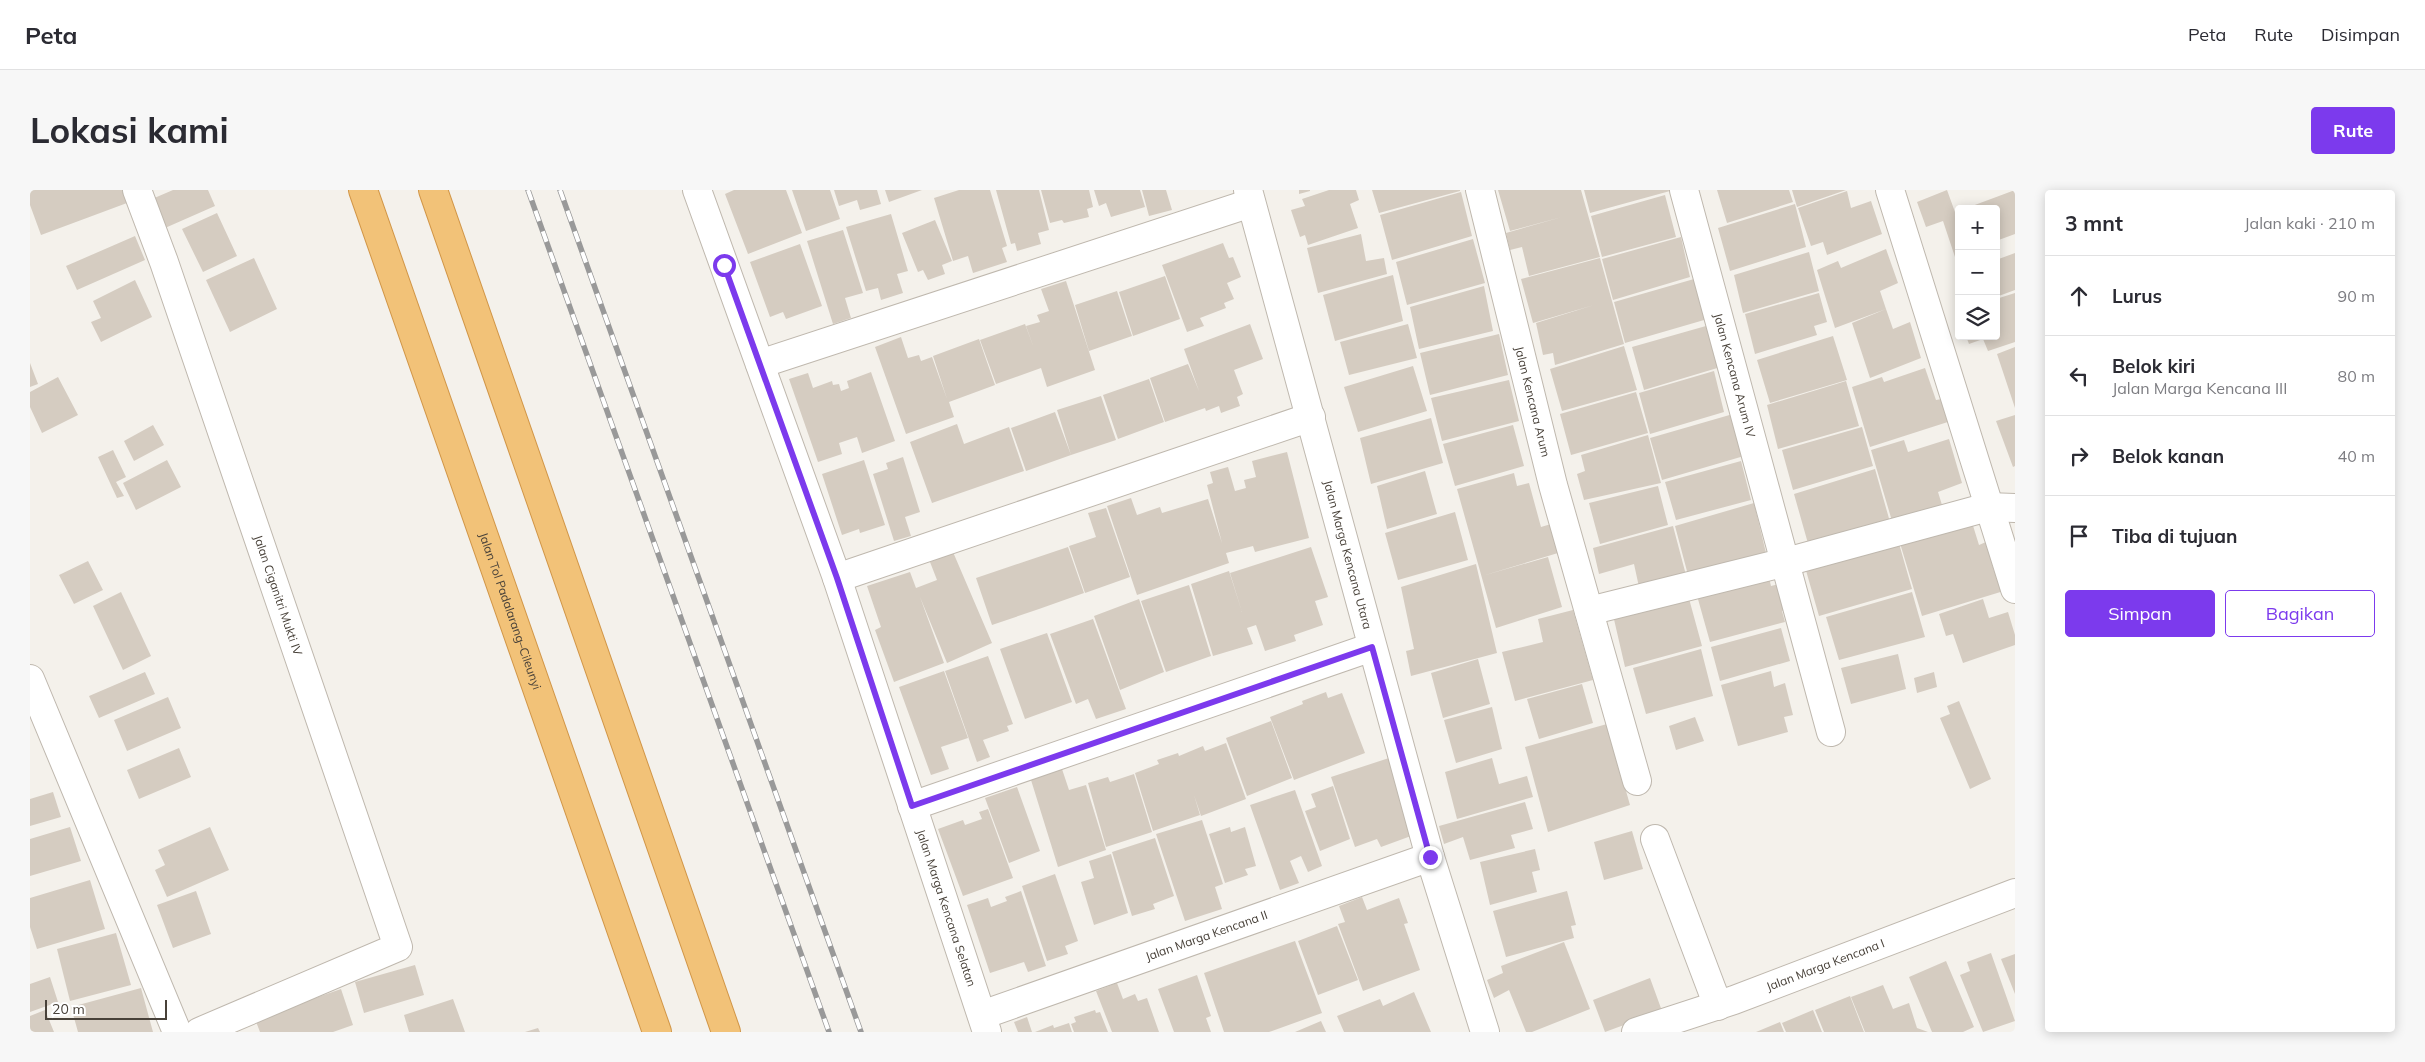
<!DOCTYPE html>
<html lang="id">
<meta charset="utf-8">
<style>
:root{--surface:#fff;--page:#f7f7f7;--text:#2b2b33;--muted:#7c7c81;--line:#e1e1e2;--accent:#7c3aed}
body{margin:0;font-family:Mulish,sans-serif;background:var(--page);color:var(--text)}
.controls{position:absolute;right:15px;top:15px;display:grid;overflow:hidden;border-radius:5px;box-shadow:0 2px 12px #0003}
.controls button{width:45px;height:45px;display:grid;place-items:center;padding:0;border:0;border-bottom:1px solid var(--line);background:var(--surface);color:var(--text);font:25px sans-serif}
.scale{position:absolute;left:15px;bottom:12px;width:122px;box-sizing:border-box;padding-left:5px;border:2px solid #484139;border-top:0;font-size:14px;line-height:18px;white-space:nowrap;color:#484139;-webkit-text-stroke:4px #fff;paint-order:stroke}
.stop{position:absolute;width:15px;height:15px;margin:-11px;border:4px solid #7c3aed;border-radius:50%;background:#fff}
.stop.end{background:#7c3aed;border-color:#fff;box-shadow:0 1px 5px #0008}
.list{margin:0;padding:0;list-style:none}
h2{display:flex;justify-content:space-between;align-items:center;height:65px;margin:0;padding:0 20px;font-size:21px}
h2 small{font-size:16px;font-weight:400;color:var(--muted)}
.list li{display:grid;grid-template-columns:32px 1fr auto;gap:15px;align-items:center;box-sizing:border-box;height:80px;padding:0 20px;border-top:1px solid var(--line)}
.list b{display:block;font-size:19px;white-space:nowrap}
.list p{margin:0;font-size:16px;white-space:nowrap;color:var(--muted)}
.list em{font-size:16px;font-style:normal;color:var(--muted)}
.actions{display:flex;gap:10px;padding:15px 20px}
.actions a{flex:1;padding:11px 0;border:1px solid var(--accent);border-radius:5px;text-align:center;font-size:18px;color:var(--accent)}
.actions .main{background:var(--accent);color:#fff}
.icon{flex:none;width:28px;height:28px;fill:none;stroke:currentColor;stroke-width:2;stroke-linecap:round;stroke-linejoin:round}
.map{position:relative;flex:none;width:1985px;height:842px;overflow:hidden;border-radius:5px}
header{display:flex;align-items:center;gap:30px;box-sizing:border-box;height:70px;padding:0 25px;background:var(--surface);border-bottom:1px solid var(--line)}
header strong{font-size:24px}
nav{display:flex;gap:28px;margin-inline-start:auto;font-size:18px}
.intro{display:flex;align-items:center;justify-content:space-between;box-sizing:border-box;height:120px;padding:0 30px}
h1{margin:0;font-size:35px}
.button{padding:12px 22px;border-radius:5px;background:var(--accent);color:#fff;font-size:18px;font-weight:700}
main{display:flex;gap:30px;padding:0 30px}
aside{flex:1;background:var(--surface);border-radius:5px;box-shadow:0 2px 12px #0003}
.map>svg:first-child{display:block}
.building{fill:#d5ccc1}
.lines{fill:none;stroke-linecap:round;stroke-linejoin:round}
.minor-casing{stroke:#bfb8ae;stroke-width:30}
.highway-casing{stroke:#d19648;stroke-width:30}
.minor{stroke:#fff;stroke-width:28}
.highway{stroke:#f2c278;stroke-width:28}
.rail-casing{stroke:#999;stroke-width:5.5}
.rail{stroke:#fff;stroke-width:4;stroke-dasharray:11;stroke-linecap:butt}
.route{stroke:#7c3aed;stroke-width:6}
.labels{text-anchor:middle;stroke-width:4.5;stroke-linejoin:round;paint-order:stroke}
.street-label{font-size:12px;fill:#484139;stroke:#fff}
</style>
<header>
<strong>Peta</strong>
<nav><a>Peta</a><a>Rute</a><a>Disimpan</a></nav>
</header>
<div class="intro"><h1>Lokasi kami</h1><a class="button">Rute</a></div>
<main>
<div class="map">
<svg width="1985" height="842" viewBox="0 0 1985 842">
<rect width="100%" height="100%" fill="#f4f1eb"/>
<path class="building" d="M0,0H92L97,13L11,45L0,15Z
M143,0H178L185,16L135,38L122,9Z
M704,0H756L772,43L718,64L695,4Z
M762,0H800L810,29L776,41Z
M804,0H847L851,14L830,20L827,10L809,16Z
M855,0H892L859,12Z
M929,0H960L977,56L972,58L977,72L943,83L938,66L923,71L904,8Z
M966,0H1009L1019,40L1008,43L1011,54L987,61L985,53L981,54Z
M1011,0H1059L1063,17L1057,19L1059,27L1034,33L1032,30L1020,33Z
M1064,0H1110L1115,17L1081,27L1076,13L1069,16Z
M1112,0H1136L1142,20L1119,26Z
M1269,0H1280V1L1269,4Z
M1299,0H1326L1329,10L1320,14L1328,38L1278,55L1275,45L1270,47L1261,20L1275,16L1272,9Z
M1342,0H1430V1L1349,23Z
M1468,0H1551L1570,67L1499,86L1492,57L1480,60L1476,43L1532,27L1480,41Z
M1554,0H1640V1L1560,23Z
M1687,0H1759L1763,12L1697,33Z
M1762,0H1816L1767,17Z
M1917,0L1925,22L1929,20V66L1925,67L1913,31L1896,37L1887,12Z
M1985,0V44L1966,51V19H1934Z
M1817,1L1821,18L1841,11L1852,44L1797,65L1793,52L1781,56L1768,18Z
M1431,2L1442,46L1362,70L1350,25Z
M1635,5L1646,47L1572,67L1561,26Z
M1765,14L1776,57L1700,81L1688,38Z
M187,23L207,66L173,82L152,39Z
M861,24L878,81L867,84L873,103L851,110L848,98L836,101L816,37Z
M905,30L922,71L912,75L915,84L898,90L893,80L888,82L872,43Z
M813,40L833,103L815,108L821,128L803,134L777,51Z
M1331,44L1336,71L1354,68L1357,84L1288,103L1277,58Z
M105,46L115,70L47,100L36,76Z
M1651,47L1660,87L1583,110L1572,69Z
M1443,49L1455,93L1377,115L1366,72Z
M1193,53L1199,68L1203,67L1211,87L1197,93L1204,109L1194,113L1196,118L1170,128L1174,136L1157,142L1132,75Z
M770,54L792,116L756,129L753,122L740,127L720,72Z
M1856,59L1868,93L1850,101L1856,119L1805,138L1787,80L1808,71L1811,78Z
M1779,62L1789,101L1713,123L1704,85Z
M1985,63V100L1966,107V70Z
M224,68L247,119L200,142L176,90Z
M1570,68L1594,154L1525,175L1523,163L1513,165L1506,133L1564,115L1503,133L1491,89Z
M1363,85L1373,131L1305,151L1293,105Z
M1135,86L1150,129L1103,146L1089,102Z
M1671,87L1681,128L1595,153L1584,112Z
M105,90L122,127L71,152L61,132L71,128L63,111Z
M1036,91L1065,180L1017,197L1011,178L966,194L950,150L995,134L1004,158L996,136L1010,132L1007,125L1019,121L1011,99Z
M1454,96L1463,141L1389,159L1380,117Z
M1087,101L1102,146L1059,161L1045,115Z
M1789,103L1797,132L1784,136L1787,145L1725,164L1715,124Z
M1985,103V152L1958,161L1953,149L1939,154L1936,146H1966V109Z
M1856,119L1863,139L1880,132L1891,168L1840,188L1822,133Z
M1220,134L1233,169L1204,180L1213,204L1207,207L1210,216L1191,223L1189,216L1176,221L1175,218L1135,232L1120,188L1158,174L1169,201L1154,159Z
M1378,134L1387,168L1319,185L1310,152Z
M1683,134L1694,176L1614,200L1602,157Z
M1469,144L1478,185L1400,205L1390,163Z
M1803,146L1817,190L1740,213L1727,170Z
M871,147L878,168L889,165L891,171L902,167L917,209L903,166L949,149L965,195L919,212L924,227L876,244L845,157Z
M1594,156L1607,200L1532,221L1520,179Z
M1985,157V218L1967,164Z
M0,173L8,194L0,197Z
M1383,176L1397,221L1328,242L1314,197Z
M1895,178L1906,210L1917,208L1924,230L1840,257L1822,197L1852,187L1854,192Z
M1684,181L1694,222L1620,244L1609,203Z
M841,182L865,251L832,263L827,247L809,253L812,264L788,272L759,189L778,183L783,198L802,191L803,195L809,194L811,201L819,198L817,191Z
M28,187L48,225L12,243L0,217V202Z
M1119,189L1134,232L1088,249L1073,205Z
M1479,190L1489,231L1412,251L1401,208Z
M1816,191L1829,236L1748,259L1737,215Z
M1606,202L1618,243L1541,265L1530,224Z
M1071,206L1086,250L1041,265L1027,220Z
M1025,222L1041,265L996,281L981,238Z
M1703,224L1714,266L1632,290L1620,248Z
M1985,225V276L1983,277L1966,231Z
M1401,228L1413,273L1341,294L1330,248Z
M927,234L934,254L979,237L994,281L902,313L880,252Z
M123,235L134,255L104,271L94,251Z
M1483,235L1494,276L1425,296L1413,254Z
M1832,237L1843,276L1763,300L1752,260Z
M1618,245L1631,293L1554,310L1547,284L1555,281L1551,265Z
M1919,249L1932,293L1908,302L1912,315L1862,331L1841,260L1874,250L1878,262Z
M83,260L96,287L86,292L94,306L87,308L68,267Z
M1257,262L1279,348L1225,362L1223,356L1196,363L1199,373L1107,405L1077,316L1101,308L1107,325L1130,317L1132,323L1178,309L1192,353L1177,295L1183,293L1180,282L1198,277L1205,301L1216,298L1214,290L1226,287L1222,271Z
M873,267L890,322L875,327L881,346L864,351L843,284L858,279L856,273Z
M137,270L151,297L106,320L93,293Z
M834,270L855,335L830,343L829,339L812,345L792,284Z
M1711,271L1721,310L1646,330L1635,292Z
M1845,279L1860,332L1779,357L1764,304Z
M1395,281L1407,324L1357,339L1347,296Z
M1484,283L1487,296L1499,293L1511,337L1521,334L1528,363L1452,386L1518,367L1532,417L1466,438L1427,299Z
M1628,296L1638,335L1570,354L1559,313Z
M1724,313L1736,363L1658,385L1645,336Z
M1076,318L1100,387L1055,403L1039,356L1066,347L1058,323Z
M1425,322L1438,370L1368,390L1355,343Z
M1940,326L1949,355L1956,352L1964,381L1970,379L1977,400L1892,426L1869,350Z
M1643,336L1656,385L1609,397L1604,374L1569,384L1563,358Z
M1868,350L1882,399L1789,426L1775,377Z
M1038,357L1054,403L1009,419L1004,403L1009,419L962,435L946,388Z
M1281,357L1298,407L1285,411L1293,435L1264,445L1266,451L1235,461L1226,435L1217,438L1223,454L1183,466L1161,394L1199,381L1212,422L1200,383Z
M923,362L962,453L917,473L890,407L914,473L864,492L845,440L851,437L837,396L880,382L886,398L907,390L900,372Z
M58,371L73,400L44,414L29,385Z
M1446,374L1467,463L1381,486L1376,461L1384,459L1371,397Z
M1738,383L1741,396L1753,393L1759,418L1752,421L1755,432L1680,452L1666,402Z
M1159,395L1181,466L1136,482L1111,411Z
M91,402L121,466L93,480L63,416Z
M1882,402L1895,447L1809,470L1796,427Z
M1658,405L1672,456L1595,477L1583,425Z
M1109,409L1134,482L1090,500L1064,426Z
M1953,409L1959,428L1978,422L1985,445V455L1933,473L1923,444L1916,446L1909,424Z
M1543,420L1563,490L1485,511L1472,462L1513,452L1508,429Z
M1063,429L1096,519L1066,529L1058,509L1046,514L1020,444Z
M1751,438L1760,471L1690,491L1681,457Z
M1017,443L1042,512L995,529L970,459Z
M1671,459L1683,506L1616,524L1603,478Z
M1868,464L1876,499L1821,514L1811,478Z
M958,466L983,534L977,536L979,541L953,550L960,567L947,572L915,481Z
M1448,469L1460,514L1413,528L1401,483Z
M914,481L938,548L911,557L919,579L901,585L869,497Z
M1741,481L1744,497L1755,493L1763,525L1754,527L1758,542L1708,556L1691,495Z
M115,482L125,504L69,528L59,506Z
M1904,482L1907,497L1887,503L1884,488Z
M1552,494L1563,533L1509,549L1497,509Z
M1296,502L1298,508L1312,503L1335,563L1264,590L1240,527L1273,514L1272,511Z
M138,507L151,538L97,561L84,530Z
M1929,511L1961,589L1940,599L1910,528L1920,524L1917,516Z
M1462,517L1472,559L1426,573L1414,530Z
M1665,527L1674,551L1646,560L1639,536Z
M1241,531L1262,588L1217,606L1196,548Z
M1577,534L1600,615L1518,642L1495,557Z
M1196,553L1216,609L1171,626L1164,605L1170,625L1123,641L1105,583L1129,574L1127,570L1148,563L1149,566L1173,556L1175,561Z
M149,558L161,587L109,609L97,580Z
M1359,568L1381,646L1351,657L1347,649L1325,657L1301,587Z
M1462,568L1469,594L1497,586L1503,607L1427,629L1415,582Z
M1032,579L1039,600L1056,595L1076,660L1028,677L1001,590Z
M1104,584L1122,642L1076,657L1058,593L1078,587L1080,592Z
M1303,596L1320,649L1290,661L1275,621L1286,617L1281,604Z
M987,597L1010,661L979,673L955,608Z
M1265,600L1292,676L1278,682L1271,666L1260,671L1269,693L1250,700L1220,615Z
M23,602L31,627L0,636V609Z
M1495,612L1503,639L1481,645L1485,658L1440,670L1433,647L1414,654L1409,636Z
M958,619L983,688L933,706L908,639L933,630L935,635L952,629L949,622Z
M1172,630L1193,694L1185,697L1192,719L1155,731L1126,644Z
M40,637L51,671L0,686V649Z
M180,637L199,680L137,707L125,680L135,675L128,660Z
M1200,637L1201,642L1215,637L1226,676L1215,679L1218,685L1195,693L1179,644Z
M1602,641L1613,679L1574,690L1564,652Z
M1125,648L1144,706L1123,714L1125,719L1102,726L1082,662Z
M1505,659L1510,680L1502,682L1507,702L1460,715L1450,672Z
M1081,664L1098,723L1064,735L1051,692L1064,688L1059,671Z
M1025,684L1048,751L1035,756L1038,764L1017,771L992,696Z
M60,690L75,739L7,759L0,737V708Z
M166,701L181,744L143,758L127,715Z
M991,701L1016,776L998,782L994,772L960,783L937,715L958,708L961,717L977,711L975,707Z
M1537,701L1546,735L1541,736L1544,748L1476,767L1463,721Z
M1332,707L1337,720L1369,708L1378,733L1374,734L1390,780L1333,801L1308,734L1315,732L1309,716Z
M1307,736L1328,790L1288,805L1268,751Z
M86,743L101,795L40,811L27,759Z
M1265,751L1292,823L1239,842H1194L1174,783Z
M1534,752L1560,819L1502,842H1496L1479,800L1464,808L1457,790L1473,783L1471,776Z
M1961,763L1985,831L1953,842L1930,785L1940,781L1937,772Z
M1985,764V804L1971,769Z
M1916,771L1944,837L1933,842H1902L1879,787Z
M385,775L394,805L334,823L325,792Z
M1167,785L1181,826L1176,828L1181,842H1144L1128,799Z
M20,787L28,812L0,822V794Z
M1620,788L1632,821L1575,842L1563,810Z
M1087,793L1093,809L1105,804L1108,811L1117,808L1129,842H1082L1066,801Z
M1853,795L1863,819L1879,813L1887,838L1898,842H1835L1821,807Z
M111,798L123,842H48L41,817Z
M311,799L323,835L303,842H230L225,829Z
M1384,802L1401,842H1314L1307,826L1350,809L1353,816Z
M1820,806L1834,842H1794L1785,820Z
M423,809L435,842H379L374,825Z
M15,820L24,842H0V826Z
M1065,820L1066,823L1070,822L1078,842H1044L1041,834L1046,832L1044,827Z
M1783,820L1792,842H1756L1752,833Z
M997,827L1002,842H988L984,832Z
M1291,831L1296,842H1265Z
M1750,832L1754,842H1726Z
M1039,833L1042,842H1005L1023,835L1024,838Z
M508,838L510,842H495Z"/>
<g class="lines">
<defs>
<g id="minor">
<path id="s1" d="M107,0L134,72L368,757L169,842"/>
<path id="s2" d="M667,0L807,388L957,842"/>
<path id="s3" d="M1218,0L1400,667L1455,842"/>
<path id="s4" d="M1450,0L1523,295L1607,591"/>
<path id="s5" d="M1654,0L1801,542"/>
<path d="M1860,0L1985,399"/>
<path d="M730,174L1221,13"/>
<path d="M807,388L1281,227"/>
<path d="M1559,421L1756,372L1958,317L1985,318"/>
<path d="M0,489L147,842"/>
<path d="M882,616L1342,457"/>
<path d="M1625,649L1688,816"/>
<path id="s6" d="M952,825L1400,667"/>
<path id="s7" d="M1606,842L1704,810L1985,703"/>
</g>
<g id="highway">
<path id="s8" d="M333,0L627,842"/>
<path d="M403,0L696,842"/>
</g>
</defs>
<use href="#minor" class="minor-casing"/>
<use href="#highway" class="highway-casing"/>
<use href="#minor" class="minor"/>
<use href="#highway" class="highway"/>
<defs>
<path id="rail" d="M498,0L799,842
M530,0L831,842"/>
</defs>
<use href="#rail" class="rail-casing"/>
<use href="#rail" class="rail"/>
</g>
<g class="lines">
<path class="route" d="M694,75L807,388L882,616L1342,457L1400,667"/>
</g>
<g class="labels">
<g class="street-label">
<text dy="4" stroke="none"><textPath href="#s5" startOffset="192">Jalan Kencana Arum IV</textPath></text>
<text dy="4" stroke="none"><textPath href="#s4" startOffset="218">Jalan Kencana Arum</textPath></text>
<text dy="4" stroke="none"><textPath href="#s3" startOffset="378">Jalan Marga Kencana Utara</textPath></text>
<text dy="4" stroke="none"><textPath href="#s1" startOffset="429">Jalan Ciganitri Mukti IV</textPath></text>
<text dy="4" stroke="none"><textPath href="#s8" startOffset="446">Jalan Tol Padalarang–Cileunyi</textPath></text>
<text dy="4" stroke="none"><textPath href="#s2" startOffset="760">Jalan Marga Kencana Selatan</textPath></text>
<text dy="4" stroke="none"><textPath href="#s6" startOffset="238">Jalan Marga Kencana II</textPath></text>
<text dy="4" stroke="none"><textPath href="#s7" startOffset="201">Jalan Marga Kencana I</textPath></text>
</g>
</g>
</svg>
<div class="controls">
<button>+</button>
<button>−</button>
<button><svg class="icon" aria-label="layers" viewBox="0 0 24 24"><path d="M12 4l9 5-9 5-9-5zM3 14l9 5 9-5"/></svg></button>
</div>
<div class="scale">20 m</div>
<div class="stop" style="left:694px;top:75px"></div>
<div class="stop end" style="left:1400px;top:667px"></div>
</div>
<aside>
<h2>3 mnt<small>Jalan kaki · 210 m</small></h2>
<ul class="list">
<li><svg class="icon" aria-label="ahead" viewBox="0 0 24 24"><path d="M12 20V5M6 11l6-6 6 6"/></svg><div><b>Lurus</b></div><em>90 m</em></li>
<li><svg class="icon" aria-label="left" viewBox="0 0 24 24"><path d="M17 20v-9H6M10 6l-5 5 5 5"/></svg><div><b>Belok kiri</b><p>Jalan Marga Kencana III</p></div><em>80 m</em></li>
<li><svg class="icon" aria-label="right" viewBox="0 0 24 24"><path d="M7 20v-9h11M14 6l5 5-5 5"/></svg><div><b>Belok kanan</b></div><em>40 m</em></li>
<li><svg class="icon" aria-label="arrive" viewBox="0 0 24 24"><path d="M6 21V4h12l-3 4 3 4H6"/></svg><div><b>Tiba di tujuan</b></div></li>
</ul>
<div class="actions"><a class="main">Simpan</a><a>Bagikan</a></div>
</aside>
</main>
